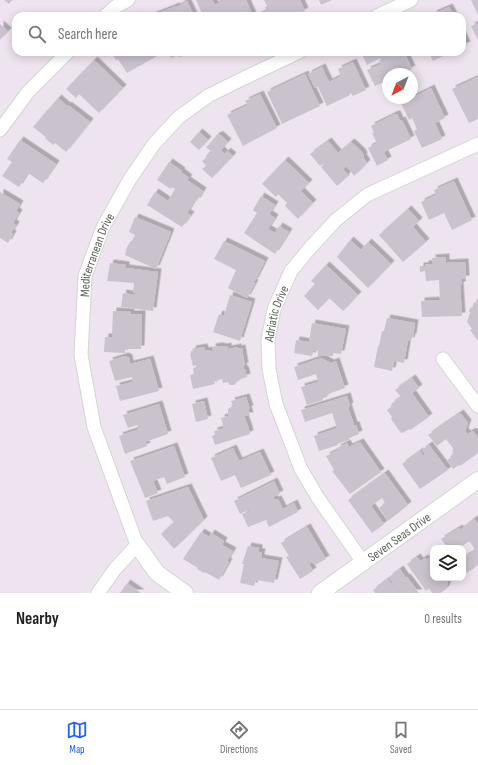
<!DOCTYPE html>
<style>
:root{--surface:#fff;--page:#f2f2f2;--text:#222;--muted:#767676;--line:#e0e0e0;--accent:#2563eb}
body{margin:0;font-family:"Sofia Sans Condensed",sans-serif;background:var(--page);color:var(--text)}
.controls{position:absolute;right:12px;bottom:12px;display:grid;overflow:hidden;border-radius:8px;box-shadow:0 2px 10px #0003}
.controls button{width:36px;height:36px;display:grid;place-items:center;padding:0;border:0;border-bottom:1px solid var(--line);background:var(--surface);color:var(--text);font:20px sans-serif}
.compass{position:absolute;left:382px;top:68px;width:36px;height:36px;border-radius:50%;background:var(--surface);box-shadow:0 2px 10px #0003;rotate:222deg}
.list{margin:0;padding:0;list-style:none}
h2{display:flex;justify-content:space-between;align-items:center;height:52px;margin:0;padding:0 16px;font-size:17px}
h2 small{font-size:13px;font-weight:400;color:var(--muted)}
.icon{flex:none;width:22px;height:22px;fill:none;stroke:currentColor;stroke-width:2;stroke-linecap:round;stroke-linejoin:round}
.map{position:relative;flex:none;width:478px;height:593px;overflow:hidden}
.search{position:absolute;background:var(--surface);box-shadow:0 2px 10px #0003;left:12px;right:12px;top:12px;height:44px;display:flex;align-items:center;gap:10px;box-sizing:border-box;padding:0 14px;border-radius:12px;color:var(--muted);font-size:15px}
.sheet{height:116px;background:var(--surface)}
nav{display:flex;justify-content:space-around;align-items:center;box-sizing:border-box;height:56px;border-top:1px solid var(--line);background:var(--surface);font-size:11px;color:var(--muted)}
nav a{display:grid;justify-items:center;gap:2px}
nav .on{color:var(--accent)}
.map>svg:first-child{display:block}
.building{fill:#cac2cd;filter:url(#shadow)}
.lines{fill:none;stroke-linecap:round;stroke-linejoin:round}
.minor-casing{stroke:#d1d6d0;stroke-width:15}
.tertiary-casing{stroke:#d1d6d0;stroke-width:18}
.minor{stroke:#fff;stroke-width:13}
.tertiary{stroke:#fff;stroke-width:16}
.labels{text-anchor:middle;stroke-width:3;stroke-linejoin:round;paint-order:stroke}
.street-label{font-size:13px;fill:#5e655c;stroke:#fff}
</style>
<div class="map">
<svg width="478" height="593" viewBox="0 0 478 593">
<defs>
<filter id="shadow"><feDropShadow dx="3.5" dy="-3.5" stdDeviation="0" flood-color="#0004"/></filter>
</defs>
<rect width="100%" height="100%" fill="#eee4ef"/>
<path class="building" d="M4,0H12L9,4Z
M196,0H212L215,5L224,0H246L253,16H203Z
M264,0H300L305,11L295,16H264L262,11L268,8Z
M319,0H332L321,5Z
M471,0H478V15Z
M187,1L194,16H151L176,6L177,7Z
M449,7L454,16H434L433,14Z
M478,23V40L471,26Z
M0,24L8,31L0,40Z
M462,34L467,45L462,47Z
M111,52H157L159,55L127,73L118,59L116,60Z
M168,52H194L179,57L178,55L171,58Z
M361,52H392L393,54L397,52H404L412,69L401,74H388V80L375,86L367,70L381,64L379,60H381L380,58L367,65Z
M429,52H452L433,61Z
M94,60L123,88L99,113L79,94L76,98L66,89Z
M353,62L366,90L353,96L351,93L349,94L350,95L327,106L318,87L315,88L308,74L322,67L329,82L341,76L338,69Z
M305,74L320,106L282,124L267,92Z
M478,77V119L469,123L452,89Z
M431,88L445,118L435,123L442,139L422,148L414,131L417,129L412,118L409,120L401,103Z
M260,94L277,128L243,146L227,115L248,105L245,101Z
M58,98L67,106L68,105L90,122L66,152L55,143L53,145L45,138L46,137L33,127Z
M395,114H397L400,121L402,120L411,139L384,152L388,160L377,166L368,148L377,143L372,133H374L371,126Z
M199,132L208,140L199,150L190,142Z
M219,134L228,142L221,150L225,154L227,151L233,156L212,178L202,169L206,166L202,161L207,157L206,156L209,152L211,154L212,152L206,147L213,141L212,140L217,135L218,136Z
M20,140L56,164L43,183L28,173L19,187L2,176L12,162L7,159Z
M328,141L338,153L351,142L362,152L364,156L363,157L367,163L354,176L347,166L343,169L348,175L345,177L346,178L337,186L321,167L324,164H323L320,166L310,154Z
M285,160L309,183L301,191L313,203L298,219L285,206L287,203L278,194L276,197L262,184Z
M169,162L182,171L181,172L189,178L187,180L203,191L197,201L195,200L187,213L191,215L182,227L147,205L155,192L168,201L175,189L172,187L171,189L157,180Z
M454,181L472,220L452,230L444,213L429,220L421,202L436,195L434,190Z
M0,192L20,204L16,211L19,213L13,223L16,225L11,233L13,234L8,243L0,238Z
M261,196L275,205L269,214L275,218L268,229L275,233L279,226L289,232L275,254L244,233L257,213L253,210Z
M408,209L419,221L413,227L426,242L403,262L379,235Z
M135,217L171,232L156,269L125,255L127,247L131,241H132L135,235L129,232Z
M350,240L361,250L368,242L391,264L368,288L337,257Z
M224,241L265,261L255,281H254L253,282L255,283L247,298L228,288L236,270L214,259Z
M446,257V263L465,262L466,279H462V285H460L462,316L422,317L421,301L440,300L439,280L426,281L425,271L420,272V266H425V264H433L432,258Z
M110,263L126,265V268L158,272L153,311L121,307L123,293L135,295V293H133L134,283L107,281Z
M326,265L358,295L343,311L329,298L318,310L304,296L315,284L311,281Z
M230,295L252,302L240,341L213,332L219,314L224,316Z
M474,302L478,303V341L470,330L472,329L467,322L470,313L469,311L470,308L473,307Z
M113,311L131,312V314H142L141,349H125V353L104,352L105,337H112Z
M387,318L415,323L413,337H412L411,341L408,340L404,363L394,361L392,371L374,367L378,346H379L382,331H384Z
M312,323L346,329L341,354L333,353V356H318V351H313L312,356L294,353L296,340L309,342Z
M219,346L224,347L228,346V349L238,347V349L242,348L245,366H243L244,370L245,369L247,377L238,380L236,383L234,385H230L228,382L223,383L222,379L214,381L215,384L193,389L190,375L194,374L193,368L196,367V365L193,366L190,354L191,353V351H193L192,349L204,347L205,351L209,350L211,351H213L212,347Z
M125,356L129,358L130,364L150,359L159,391L120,401L116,386L133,382L132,377L115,381L109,361Z
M321,358L331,363L336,361L345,388L328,394L327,397L323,398V400L307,405L301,387L318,382L316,374L298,380L294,367Z
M412,378L419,388L412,393L429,417L410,430L409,429L403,433L402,432L401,433L391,419L392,417L387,410L393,406L391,404L401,397L395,390Z
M347,396L350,406L348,407L354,425H356L359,434L349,438V440L337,444L338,445L319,451L314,436L337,428L332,413L305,422L301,410Z
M246,397L250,409H248L250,416H244L248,426L250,434L215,445L212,436L215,435L214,431L224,428L221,418L228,416V409L233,406L231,401Z
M204,401L208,419L196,422L192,404Z
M159,404L168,434L145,442L147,446L125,454L119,436L139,429L137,425L128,428L123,415Z
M460,413L468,423L465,431L467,434L473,431L478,438V453L460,466L459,465L453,469L447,460L452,457L453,448L446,439L437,446L428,435Z
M360,442L381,472L350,494L332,471L334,470L326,456L338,450L337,448L347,443L349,447Z
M429,445L448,470L420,489L402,464L420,451L423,456L425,454L422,450Z
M174,446L185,477L167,484L164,477L153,481L158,493L145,498L130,461Z
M233,448L239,461L260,452L271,475L241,488L235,475L221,481L211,458Z
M385,473L408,505L388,521L379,508L385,503L382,498L371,506L384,524L372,533L348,500Z
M274,481L280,494L273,497L275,500L278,499L283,509L294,503L298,512L269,527L266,520L248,527L242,514L251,510L250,509L240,514L234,501Z
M188,487L204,520L174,549L161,534L174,522L168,516L153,521L146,501Z
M474,519L478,524V565L470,571L469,569V572L467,573L463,569V567L466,565L463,561V558L474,551V548L470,542H468L459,548H448L441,539L459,528L460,530Z
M307,527L326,559L315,565L313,562L309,564L313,571L300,579L286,557L289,556L281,543Z
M201,532L209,537L211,533L224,541L222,545L233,551L227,561L229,562L219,580L205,572L204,573L197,569L198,568L183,559Z
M248,546L259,548V552H262L261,558L279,561L274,583L256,580L254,586L240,583L244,564H242Z
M433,555V578H449L446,580L448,582L446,589L441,593H432L429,589L426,591L407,564L417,557L420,561L425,558L426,560Z
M400,569L406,578L407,577L419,593H375L373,590L388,579L393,586L394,585L389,577Z
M127,583L141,593H120Z"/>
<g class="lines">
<defs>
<g id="minor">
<path d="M105,16L115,7L128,0"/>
<path d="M377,16L411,0"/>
<path d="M0,130L28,92L68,52"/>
<path d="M443,359L478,406"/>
<path id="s1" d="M363,562L318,498L301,469L276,404L269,369L268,340L274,309L291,271L310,248L336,220L367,195L478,144"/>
<path id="s2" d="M98,593L115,569L137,545L94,427L81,355L85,276L103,227L130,179L154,144L179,117L208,96L238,81L299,52"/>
</g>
<g id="tertiary">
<path d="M137,545L157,573L185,593"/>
<path id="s3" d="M320,593L478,480"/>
</g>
</defs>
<use href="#minor" class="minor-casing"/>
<use href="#tertiary" class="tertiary-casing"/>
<use href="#minor" class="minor"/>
<use href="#tertiary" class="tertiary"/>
</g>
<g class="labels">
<g class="street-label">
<text dy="5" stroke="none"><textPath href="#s2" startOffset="363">Mediterranean Drive</textPath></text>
<text dy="5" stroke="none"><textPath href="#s1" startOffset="274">Adriatic Drive</textPath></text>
<text dy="5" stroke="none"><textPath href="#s3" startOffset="97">Seven Seas Drive</textPath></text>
</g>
</g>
</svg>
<div class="controls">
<button><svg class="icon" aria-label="layers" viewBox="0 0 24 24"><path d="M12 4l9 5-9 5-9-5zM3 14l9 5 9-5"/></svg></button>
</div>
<svg class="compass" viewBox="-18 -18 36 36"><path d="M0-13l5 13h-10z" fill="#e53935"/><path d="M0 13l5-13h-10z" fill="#767676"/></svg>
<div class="search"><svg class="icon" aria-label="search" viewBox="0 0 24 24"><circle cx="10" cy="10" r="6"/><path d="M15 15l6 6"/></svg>Search here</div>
</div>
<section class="sheet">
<h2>Nearby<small>0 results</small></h2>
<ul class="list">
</ul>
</section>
<nav>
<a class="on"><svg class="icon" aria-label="map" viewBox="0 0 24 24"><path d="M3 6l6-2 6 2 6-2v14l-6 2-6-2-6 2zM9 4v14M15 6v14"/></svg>Map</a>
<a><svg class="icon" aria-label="directions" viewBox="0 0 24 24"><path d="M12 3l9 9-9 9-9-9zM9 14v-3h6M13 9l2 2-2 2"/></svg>Directions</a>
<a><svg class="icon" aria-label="saved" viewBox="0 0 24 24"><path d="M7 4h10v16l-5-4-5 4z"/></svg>Saved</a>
</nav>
